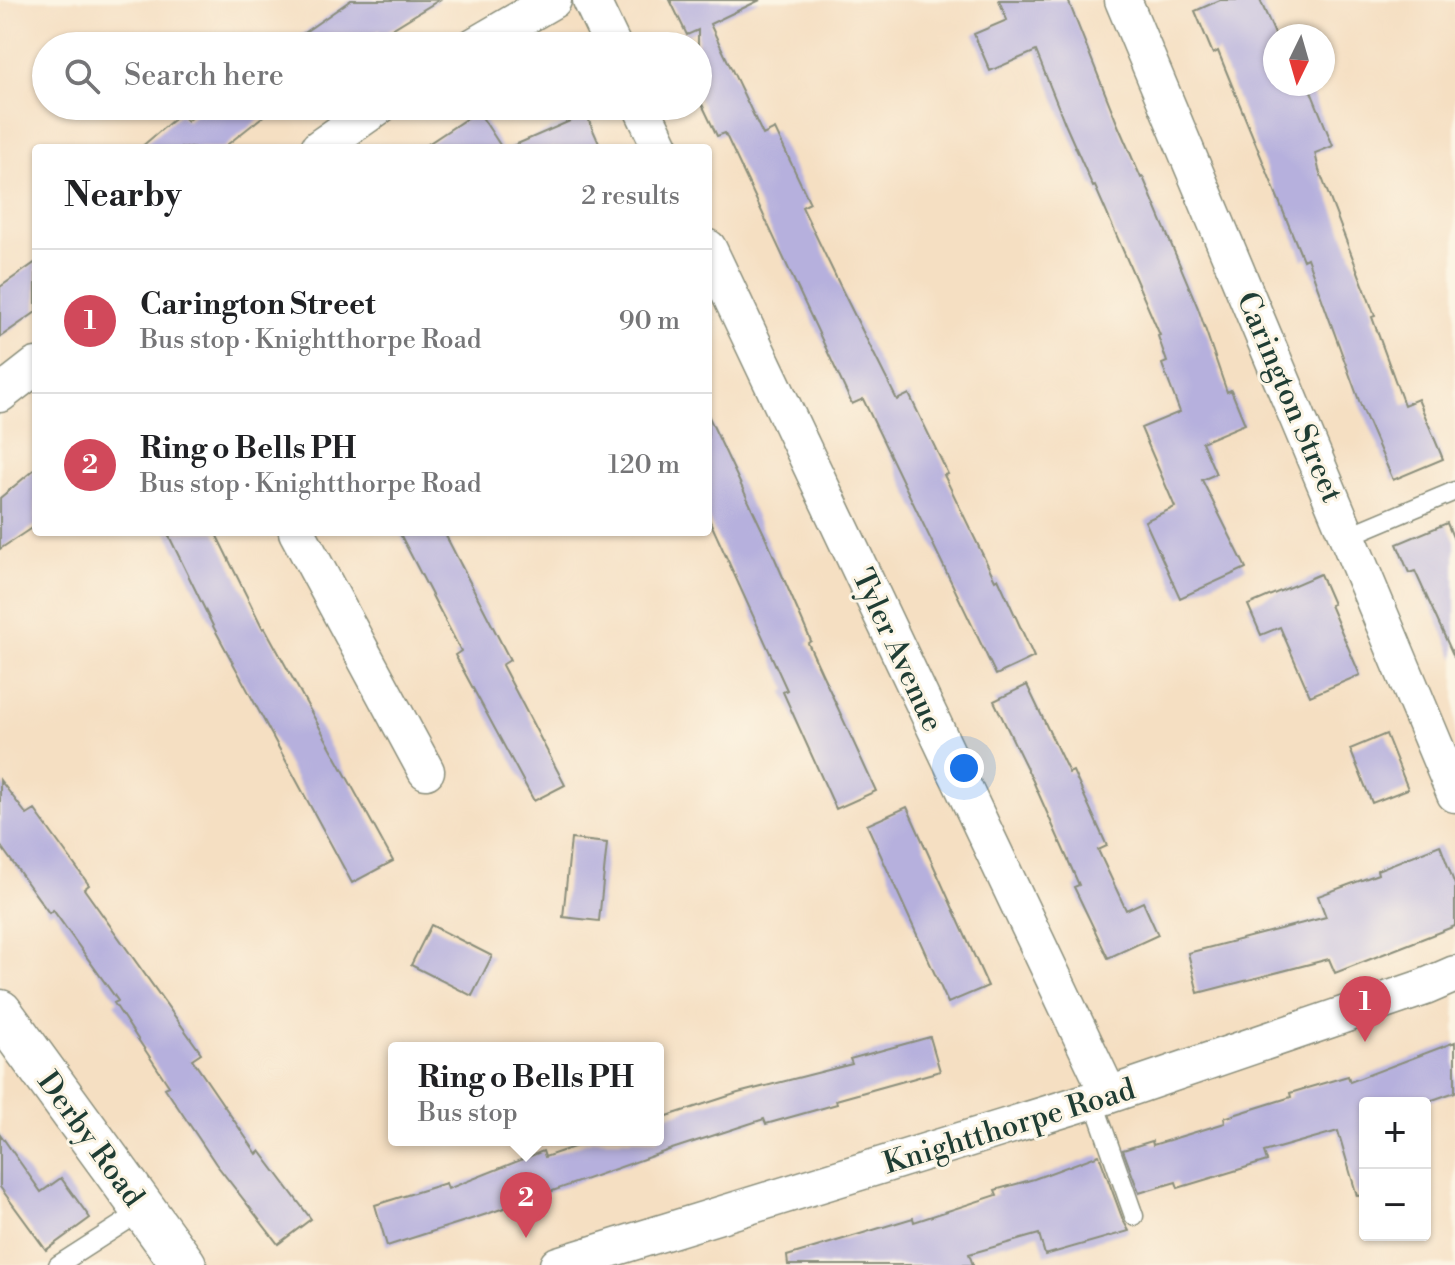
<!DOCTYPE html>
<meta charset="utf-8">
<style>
:root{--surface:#fff;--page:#f2f2f2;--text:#202124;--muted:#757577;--line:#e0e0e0;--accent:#d1495b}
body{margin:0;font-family:"Libre Bodoni",serif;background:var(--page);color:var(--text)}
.controls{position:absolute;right:24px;bottom:24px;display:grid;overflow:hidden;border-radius:8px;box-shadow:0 2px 6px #0004}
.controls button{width:72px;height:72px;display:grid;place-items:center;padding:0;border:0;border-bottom:2px solid var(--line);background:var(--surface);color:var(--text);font:40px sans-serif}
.compass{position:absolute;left:1263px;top:24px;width:72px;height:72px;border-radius:50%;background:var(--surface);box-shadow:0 2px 6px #0004;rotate:185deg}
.you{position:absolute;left:964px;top:768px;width:28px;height:28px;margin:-20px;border:6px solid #fff;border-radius:50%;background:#1a73e8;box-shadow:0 0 0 12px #1a73e833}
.badge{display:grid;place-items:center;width:52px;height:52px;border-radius:50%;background:var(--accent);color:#fff;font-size:26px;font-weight:700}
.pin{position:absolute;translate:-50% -66px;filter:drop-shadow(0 2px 4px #0008)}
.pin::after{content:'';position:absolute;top:42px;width:28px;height:24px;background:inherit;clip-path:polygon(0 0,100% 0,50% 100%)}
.popup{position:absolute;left:388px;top:1042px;width:276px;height:104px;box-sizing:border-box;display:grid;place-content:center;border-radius:8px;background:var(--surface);filter:drop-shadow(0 2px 6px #0005);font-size:26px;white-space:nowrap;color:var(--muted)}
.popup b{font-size:30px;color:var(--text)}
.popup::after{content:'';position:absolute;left:50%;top:100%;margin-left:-16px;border:16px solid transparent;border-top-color:var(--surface)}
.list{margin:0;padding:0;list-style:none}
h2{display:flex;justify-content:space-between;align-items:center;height:104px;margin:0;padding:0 32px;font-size:34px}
h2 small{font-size:26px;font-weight:400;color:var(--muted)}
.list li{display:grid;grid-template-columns:52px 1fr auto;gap:24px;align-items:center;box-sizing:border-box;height:144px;padding:0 32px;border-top:2px solid var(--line)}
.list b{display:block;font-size:30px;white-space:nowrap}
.list p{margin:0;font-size:26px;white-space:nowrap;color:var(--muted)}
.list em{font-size:26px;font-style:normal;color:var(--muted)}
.icon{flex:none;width:44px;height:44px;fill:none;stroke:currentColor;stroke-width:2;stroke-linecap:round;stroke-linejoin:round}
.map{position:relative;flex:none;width:1455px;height:1265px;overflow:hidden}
.search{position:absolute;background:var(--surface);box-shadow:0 2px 6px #0004;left:32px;top:32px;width:680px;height:88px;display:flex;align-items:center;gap:20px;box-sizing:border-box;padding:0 28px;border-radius:44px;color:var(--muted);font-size:30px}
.panel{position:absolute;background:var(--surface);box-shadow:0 2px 6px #0004;left:32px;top:144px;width:680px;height:392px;border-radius:8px}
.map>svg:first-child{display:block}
.building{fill:#b6b0dd}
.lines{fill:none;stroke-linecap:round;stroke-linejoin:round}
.service-casing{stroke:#8a8e7b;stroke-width:21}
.minor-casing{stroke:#8a8e7b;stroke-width:39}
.trunk-casing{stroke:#8a8e7b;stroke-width:47}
.service{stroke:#fff;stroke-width:18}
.minor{stroke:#fff;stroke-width:36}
.trunk{stroke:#fff;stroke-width:44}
.labels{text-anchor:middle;stroke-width:6;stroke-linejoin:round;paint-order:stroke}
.street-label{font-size:30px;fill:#1f3d34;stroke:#fcf5e5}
</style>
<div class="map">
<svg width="1455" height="1265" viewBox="0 0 1455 1265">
<rect width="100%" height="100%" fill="#fcf5e5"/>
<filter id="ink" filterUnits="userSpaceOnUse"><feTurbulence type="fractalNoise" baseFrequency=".0125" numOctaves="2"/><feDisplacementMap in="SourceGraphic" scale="16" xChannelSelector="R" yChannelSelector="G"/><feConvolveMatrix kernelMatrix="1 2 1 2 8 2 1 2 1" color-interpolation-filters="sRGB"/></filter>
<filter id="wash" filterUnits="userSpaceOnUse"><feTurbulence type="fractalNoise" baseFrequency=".006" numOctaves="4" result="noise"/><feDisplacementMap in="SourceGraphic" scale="32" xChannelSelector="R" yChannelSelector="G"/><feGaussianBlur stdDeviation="1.8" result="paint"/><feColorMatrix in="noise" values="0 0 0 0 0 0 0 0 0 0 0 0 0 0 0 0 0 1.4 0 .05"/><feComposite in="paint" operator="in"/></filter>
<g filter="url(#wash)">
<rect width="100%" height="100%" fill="#f5dfc2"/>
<g id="blocks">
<path class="building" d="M351,0H439L382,35L379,30L356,46H285Z
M670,0H760L710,24L763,135L775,129L810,203L802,207L848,302L897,400L909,394L948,474L944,475L995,580L998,578L1034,657L996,675L863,399L852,404L725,133L717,136L698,96V30L687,35Z
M999,0H1068L1117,123L1141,178L1143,177L1198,308L1227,392L1231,390L1245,424L1202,442L1216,474L1202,480L1246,568L1180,598L1145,521L1175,507L1141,428L1180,412L1162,364L1167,362L1158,336L1160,335L1095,186L1093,187L1066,126L1036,51L990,71L974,34L1007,20Z
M1220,0H1260L1275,34V84H1308L1333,146L1315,153L1319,170L1375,316L1372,317L1404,405L1418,399L1443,459L1393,480L1361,406L1307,258L1303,260L1218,51L1213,54L1195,11Z
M206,106H276L223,148H140L180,114L187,121Z
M478,111L502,148H422Z
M586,114L601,148H508Z
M36,262V312L0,337V287Z
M708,415L765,536L811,641L808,643L876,791L836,809L783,692L787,690L708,517Z
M36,468V525L0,549V498Z
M1447,523L1455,542V659L1415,571L1409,573L1397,544Z
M167,532H215L263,629L265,628L393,861L352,883L214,628Z
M399,532H444L510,660L502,665L565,785L534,801L455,655L461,651Z
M1320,574L1333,604L1330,605L1360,675L1310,696L1280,627L1261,635L1248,605Z
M1027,685L1069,773L1073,771L1107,846L1098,850L1126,910L1143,902L1158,935L1108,958L1074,887L1079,885L1033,781L994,701Z
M1386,734L1408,789L1372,803L1350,749Z
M0,780L27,815L35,810L89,885L84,889L201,1053L192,1059L257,1154L260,1151L311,1219L278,1244L216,1164L165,1088L169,1086L114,1003L118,1001L53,910L49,913L0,845Z
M907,807L988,986L948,1003L867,825Z
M571,839L607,843L599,921L563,917Z
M1440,845L1455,885V926L1335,973L1329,959L1198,993L1188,953L1326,917L1318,896L1378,874L1377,870Z
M431,925L492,956L472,996L411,965Z
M930,1037L940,1071L836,1100L837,1104L766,1124L764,1119L672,1149L487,1214L387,1246L375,1205L446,1183L448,1189L543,1151L545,1157L594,1140H658V1119L738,1093L852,1064L850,1059Z
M1455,1042V1092L1424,1103H1365V1195L1357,1196L1338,1131L1264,1152L1267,1161L1178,1188L1176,1182L1139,1193L1123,1150L1152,1141L1153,1145L1225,1123L1224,1118L1291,1097L1290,1093L1348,1076L1350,1082Z
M0,1134L41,1192L61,1178L90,1218L46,1250L0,1187Z
M1099,1155L1123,1220L1129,1231L1045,1255L1039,1234L969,1254L973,1265H788L787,1256L913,1218L914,1222L997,1195L995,1190L1034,1179Z"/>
</g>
</g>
<g filter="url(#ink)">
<use href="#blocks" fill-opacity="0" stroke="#8a8e7b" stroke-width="2"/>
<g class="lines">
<defs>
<path id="service" d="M1348,536L1455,491
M1093,1100L1134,1216
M58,1265L142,1211"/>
<path id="minor" d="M591,0L613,46
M1123,0L1455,794
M474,46L553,0
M641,106L661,148
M319,148L379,106
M708,248L1109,1095
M0,394L36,366
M297,532L426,771
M558,1265L1109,1095L1425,987L1455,974"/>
<path id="trunk" d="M0,1012L184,1265"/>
</defs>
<use href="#service" class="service-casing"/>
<use href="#minor" class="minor-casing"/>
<use href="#trunk" class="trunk-casing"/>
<use href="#service" class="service"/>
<use href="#minor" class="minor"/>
<use href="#trunk" class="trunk"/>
</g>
</g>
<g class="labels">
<g class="street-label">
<text transform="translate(1290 397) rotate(67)" y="10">Carington Street</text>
<text transform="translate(898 650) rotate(65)" y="10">Tyler Avenue</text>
<text transform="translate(1009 1126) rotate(-17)" y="10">Knightthorpe Road</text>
<text transform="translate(91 1139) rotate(54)" y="10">Derby Road</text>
</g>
</g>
</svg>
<div class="controls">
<button>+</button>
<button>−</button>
</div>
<svg class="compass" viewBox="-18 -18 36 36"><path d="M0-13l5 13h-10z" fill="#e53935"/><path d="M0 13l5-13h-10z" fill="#757577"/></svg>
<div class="you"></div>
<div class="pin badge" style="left:1365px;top:1042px">1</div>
<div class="pin badge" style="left:526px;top:1238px">2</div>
<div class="popup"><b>Ring o Bells PH</b>Bus stop</div>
<div class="search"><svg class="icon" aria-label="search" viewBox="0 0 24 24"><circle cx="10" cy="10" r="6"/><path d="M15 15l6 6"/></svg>Search here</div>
<section class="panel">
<h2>Nearby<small>2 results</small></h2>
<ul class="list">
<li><span class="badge">1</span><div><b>Carington Street</b><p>Bus stop · Knightthorpe Road</p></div><em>90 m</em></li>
<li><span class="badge">2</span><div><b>Ring o Bells PH</b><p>Bus stop · Knightthorpe Road</p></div><em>120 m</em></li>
</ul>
</section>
</div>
